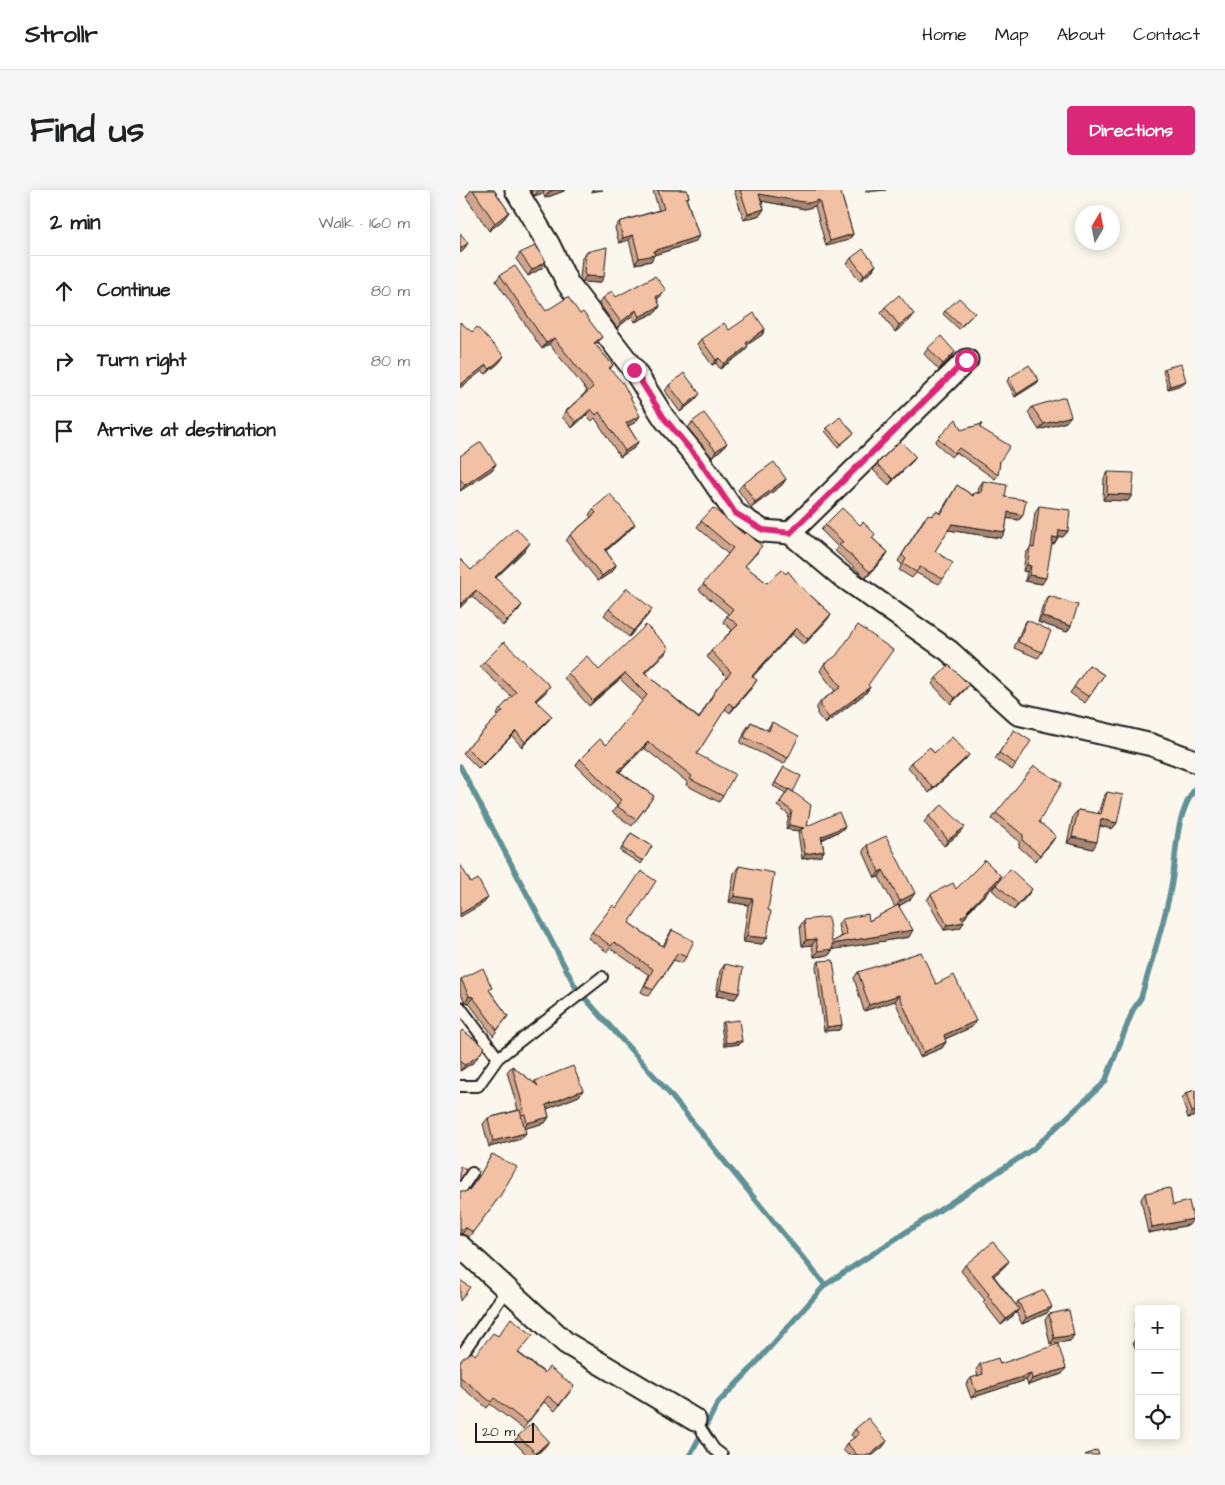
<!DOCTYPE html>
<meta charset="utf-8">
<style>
:root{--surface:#fff;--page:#f6f6f6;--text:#202124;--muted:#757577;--line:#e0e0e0;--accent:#db2777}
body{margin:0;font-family:"Architects Daughter",sans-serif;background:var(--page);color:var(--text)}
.controls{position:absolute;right:15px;bottom:15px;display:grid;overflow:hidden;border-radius:5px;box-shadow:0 2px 12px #0003}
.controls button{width:45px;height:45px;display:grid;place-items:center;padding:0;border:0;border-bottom:1px solid var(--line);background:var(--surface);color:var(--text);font:25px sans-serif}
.compass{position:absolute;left:615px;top:15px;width:45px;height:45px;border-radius:50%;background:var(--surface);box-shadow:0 2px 12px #0003;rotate:10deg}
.scale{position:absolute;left:15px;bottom:12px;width:59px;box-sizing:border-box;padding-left:5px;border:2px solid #1c1c1c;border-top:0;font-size:14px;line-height:18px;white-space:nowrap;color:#1c1c1c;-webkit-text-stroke:4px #fbf7ec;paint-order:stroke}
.stop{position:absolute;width:15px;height:15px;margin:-11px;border:4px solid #db2777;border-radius:50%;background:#fff}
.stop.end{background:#db2777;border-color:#fff;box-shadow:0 1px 5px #0008}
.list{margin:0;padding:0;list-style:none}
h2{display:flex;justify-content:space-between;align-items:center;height:65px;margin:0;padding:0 20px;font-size:21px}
h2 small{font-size:16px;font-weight:400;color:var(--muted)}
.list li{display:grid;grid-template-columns:32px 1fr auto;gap:15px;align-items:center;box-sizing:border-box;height:70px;padding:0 20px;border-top:1px solid var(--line)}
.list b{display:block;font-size:19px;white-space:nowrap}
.list em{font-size:16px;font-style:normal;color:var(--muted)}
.icon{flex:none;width:28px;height:28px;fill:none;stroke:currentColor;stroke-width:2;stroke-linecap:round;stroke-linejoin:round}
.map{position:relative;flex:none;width:735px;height:1265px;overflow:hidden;border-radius:5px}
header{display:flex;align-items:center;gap:30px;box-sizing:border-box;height:70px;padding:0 25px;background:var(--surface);border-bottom:1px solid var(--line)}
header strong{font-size:24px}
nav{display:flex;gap:28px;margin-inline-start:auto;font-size:18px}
.intro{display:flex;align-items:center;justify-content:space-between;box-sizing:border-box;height:120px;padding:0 30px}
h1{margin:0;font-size:35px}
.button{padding:12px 22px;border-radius:5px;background:var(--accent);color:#fff;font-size:18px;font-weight:700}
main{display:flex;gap:30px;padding:0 30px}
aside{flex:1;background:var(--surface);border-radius:5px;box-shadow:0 2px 12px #0003}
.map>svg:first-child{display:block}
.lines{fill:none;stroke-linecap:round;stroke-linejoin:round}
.stream{stroke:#609196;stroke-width:5.5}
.service-casing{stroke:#1c1c1c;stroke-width:14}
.minor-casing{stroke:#1c1c1c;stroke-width:25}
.service{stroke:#fbf7ec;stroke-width:10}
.minor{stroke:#fbf7ec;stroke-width:21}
.wall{fill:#d0a58b;stroke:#1c1c1c}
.shaded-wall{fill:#a98671;stroke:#1c1c1c}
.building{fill:#f2c0a2;stroke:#1c1c1c}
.route{stroke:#db2777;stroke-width:6}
</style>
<header>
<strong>Strollr</strong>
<nav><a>Home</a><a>Map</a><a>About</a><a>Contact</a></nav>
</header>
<div class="intro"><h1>Find us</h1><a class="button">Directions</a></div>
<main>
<aside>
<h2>2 min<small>Walk · 160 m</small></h2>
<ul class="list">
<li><svg class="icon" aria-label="ahead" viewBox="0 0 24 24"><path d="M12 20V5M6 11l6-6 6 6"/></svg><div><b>Continue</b></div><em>80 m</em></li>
<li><svg class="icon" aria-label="right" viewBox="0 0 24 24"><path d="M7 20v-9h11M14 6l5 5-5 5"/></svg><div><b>Turn right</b></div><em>80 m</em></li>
<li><svg class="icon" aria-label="arrive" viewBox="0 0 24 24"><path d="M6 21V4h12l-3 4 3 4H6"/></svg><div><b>Arrive at destination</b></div></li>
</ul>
</aside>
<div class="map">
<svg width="735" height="1265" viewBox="0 0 735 1265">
<rect width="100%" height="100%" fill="#fbf7ec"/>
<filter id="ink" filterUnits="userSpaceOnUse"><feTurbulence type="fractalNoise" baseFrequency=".02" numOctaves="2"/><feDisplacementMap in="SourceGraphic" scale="10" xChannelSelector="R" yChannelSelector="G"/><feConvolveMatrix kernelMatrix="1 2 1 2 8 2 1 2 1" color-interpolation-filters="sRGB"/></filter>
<g filter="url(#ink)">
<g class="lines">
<path class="stream" d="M0,576L116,798L204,897L365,1095
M230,1265L258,1213L290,1180L365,1095L573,959L645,892L673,820L681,808C691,772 704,735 711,697C718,661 713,632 735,598"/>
<defs>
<path id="service" d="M0,817L38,868
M0,896H18L38,868L142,787
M0,1001L12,983
M0,1167L47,1099
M235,1230L254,1259L262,1265"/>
<path id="minor" d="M56,0L89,55L108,94L174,180L204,228L239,270L275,323L303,341L330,343L379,384L489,461L558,524L692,555L735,571
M330,343L507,170
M0,1056L106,1153L235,1230"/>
</defs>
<use href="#service" class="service-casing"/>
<use href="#minor" class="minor-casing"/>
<use href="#service" class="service"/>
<use href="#minor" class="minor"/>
</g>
<path class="wall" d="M11,0H34L49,22L43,30L29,41L6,7Z
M71,0H105L104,1L85,8L83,3L74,6Z
M193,0H227L229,7L227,10L239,46L235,52L194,65L191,71L175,74L169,50L159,53L155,38L159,32L199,20L193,1Z
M274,0H380L393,44L389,50L366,56L355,16L345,19L302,11L304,19L300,25L284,30Z
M126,62L144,87L140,93L122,92L120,89L122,68Z
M60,63L82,78L68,86L56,69Z
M391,68L416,75L412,81L400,91L387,74Z
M40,85L86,121L137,153L135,154L153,175L150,179L176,232L168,236L178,252L174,258L160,267L135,228L132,231L126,225L112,238L102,227L106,221L127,201L89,154L82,159L36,91Z
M201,106L197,109L200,116L196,122L175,132L172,126L157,138L139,113L143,108Z
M425,117L454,124L450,130L435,142L421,123Z
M485,121L515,123L499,139L483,124Z
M0,132L40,172L26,184L22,181Z
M305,139L302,145L287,155L285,161L260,179L256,173L252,175L237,154L241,149L269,140Z
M468,158L491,168L479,180L464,164Z
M705,178L726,191L724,194L708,199L703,181Z
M549,188L579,190L577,193L555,207L547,191Z
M209,195L235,210L220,222L205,201Z
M572,217L606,232L579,240L568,223Z
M232,232L267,253L262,259L252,267L228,238Z
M522,234L520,237L540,271L538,285L535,289L496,262L491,267L475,252L478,248Z
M367,238L394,243L391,246L378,257L365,241Z
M0,266L36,274L32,280L0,301Z
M456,267L451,273L429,295L413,280L417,274Z
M648,282L672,305L668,311L643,310L644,288Z
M326,289L322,295L291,318L278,300L283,294Z
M523,291L545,307L563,325L559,330L547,328L545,342L541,348L488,340L475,361L483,389L479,394L456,383L452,388L439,380L442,375L438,371L464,329L472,326L476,321L480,323L497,295L512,305L514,303H518L519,297Z
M579,316L608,341L603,347L598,346L594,354H592L582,394L565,391L567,382L563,381L566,363L571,357L575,322Z
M133,319L175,334L171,339L146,361L156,375L153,381L138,391L106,351L110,345L131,327L129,325Z
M241,331L298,362L285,376L307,393L339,395L371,424L367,430L344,455L332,444L293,486V496L270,523L265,519L237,564L263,606L259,612L226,595L227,592L184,558L160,582L194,606L172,636L152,622L157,616L116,575L120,569L146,555L183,511L160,489L129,516L104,488L108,483L139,480L205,464L185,483L239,528L253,504L267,487L247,467L251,461L272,440L263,432L268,424L239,400L268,364L237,337Z
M365,335H400L412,348L428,362L425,367L406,388L375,361L378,357L361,340Z
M66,359L36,388L58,421L43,436L12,406L0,418V369L11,380Z
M589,406L607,442L578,432L584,412Z
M149,419H192L188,425L169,447L144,425Z
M567,430L582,462L578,468L554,458L563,436Z
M24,472L86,502L76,511L88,531L62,557L52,546L19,579L3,563L7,558L38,526L37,525L40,519L52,507L20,477Z
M364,474L408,495L410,497L406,503L365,534L357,524V517L361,511L375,501L360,481Z
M629,475L644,485L625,513L610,503Z
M476,488L504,501L491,514L472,494Z
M291,532L307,540L312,532L328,568L324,574L280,553L286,539Z
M554,540L556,574L552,580L535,569Z
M474,563L505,570L469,603L448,577L451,572Z
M324,577L347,636H385L382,640L362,650L364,661L361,666L342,669L338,643L339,641L326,639L329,625L317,616L326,603L313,596Z
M647,602L657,633L652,639L640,636L633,659L607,653L613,626L618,620L638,624L643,608Z
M536,623L592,652L575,671L559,657V651L532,629Z
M469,626L500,643L484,656L464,632Z
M171,643L192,656L181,674L160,661Z
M407,655L451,709L439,716L449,747L373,759L369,765L354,767L352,755L342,756L340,736L344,730L372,752L381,747L378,735L382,729L409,731L435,717L419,687L415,688L403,661Z
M279,676L308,720L307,748L302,754L283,752L288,715L269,712L274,683Z
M541,686L538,692L508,722V723L505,728L502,729L504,732L500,738L484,740L467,710L471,704L496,699Z
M536,694L568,705L554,720L532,700Z
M169,733L203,756L208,746L212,740L226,767L222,773L214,770L189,806L181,802L189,785L150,758L147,762L128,748L132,742Z
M359,771L382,835L379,840L364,841L356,776Z
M265,774L279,803L275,809L256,806L260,781Z
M398,782L476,794L516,831L512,837L485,849L486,852L482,858L460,867L435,811L404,821L394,788Z
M1,789L30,801L48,826L33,846L9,813L5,812L0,802V790Z
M263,832L282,851L280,854L264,856L261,835Z
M0,843L14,872L0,881Z
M52,876L74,893L75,891L123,900L119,906L87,919L89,927L85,933L64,938L61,949L29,957L23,934L28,928L58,920L47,882Z
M735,900V926L728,928L722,909L726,903Z
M32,964L40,1006L9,1047L2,1044L4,1002L9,1000L16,992Z
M685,1003L713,1015L729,1035L688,1043L681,1009Z
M549,1071L544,1077L534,1086L556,1115L558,1111L592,1117L587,1123L562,1134L556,1122L554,1125L541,1135L523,1112L525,1110L501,1081L505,1075Z
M589,1124L614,1145L610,1151L590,1154L585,1130Z
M678,1129H679V1168L673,1152L678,1146L674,1135Z
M59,1163L110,1202L95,1221L84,1212L63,1239L30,1214L27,1218L0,1196V1172L15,1165Z
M520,1174H540L602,1184L568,1195L566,1190L511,1208L506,1194L511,1188L518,1186L516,1180Z
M395,1239L423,1257L413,1265H388L383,1260L387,1253L394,1248L391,1245Z
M58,1246L85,1257L76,1265H67L54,1252Z"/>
<path class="shaded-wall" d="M79,0H86L83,3L74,6Z
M94,0H105L104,1L85,8L89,2Z
M133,0H143L131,2Z
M406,0H426L405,2Z
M299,4L359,10L355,16L345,19L296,10Z
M304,19L300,25L284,30L288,24Z
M49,22L43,30L29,41L35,33Z
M393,44L389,50L366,56L370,51Z
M173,45L169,50L159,53L163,48Z
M239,46L235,52L194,65L191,71L175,74L179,68L194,61Z
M8,53L3,61L0,63V59Z
M86,71L82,78L68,86L72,80Z
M416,75L412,81L400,91L404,85Z
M126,86L144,87L140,93L122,92Z
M206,100L201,106L191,113L196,107Z
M200,116L196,122L175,132L179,127Z
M176,120L172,126L157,138L161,132Z
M454,124L450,130L435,142L439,135Z
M305,139L302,145L282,158L286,153Z
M142,147L137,153L130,159L134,153Z
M94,148L89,154L82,159L86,153Z
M288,156L285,161L260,179L264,174Z
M495,162L491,168L479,180L483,174Z
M44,166L40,172L26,184L30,179Z
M259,168L256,173L252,175L256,170Z
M26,175L22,181L0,198V195Z
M579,190L577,193L555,207L557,204Z
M726,191L724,194L708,199L710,196Z
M240,204L235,210L220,222L225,216Z
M131,219L126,225L112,238L116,232Z
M180,226L176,232L162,239L166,233Z
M611,226L606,232L579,240L584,234Z
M178,252L174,258L160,267L165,261Z
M267,253L262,259L252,267L256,261Z
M456,267L451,273L429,295L433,289Z
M36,274L32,280L0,301L5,295Z
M326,289L322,295L291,318L295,312Z
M647,304L672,305L668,311L643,310Z
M548,322L563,325L559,330L544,328Z
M175,334L171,339L141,365L145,360Z
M492,334L545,342L541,348L488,340Z
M599,340L608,341L603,347L595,346Z
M593,347L598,348L594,354L589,353Z
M70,353L66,359L30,393L35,387Z
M428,362L425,367L406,388L410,382Z
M156,375L153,381L138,391L142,386Z
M567,375L571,376L567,382L563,381Z
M569,385L586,388L582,394L565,391Z
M16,400L12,406L0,418L1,414Z
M62,415L58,421L43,436L47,430Z
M192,419L188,425L169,447L173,441Z
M371,424L367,430L344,455L348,449Z
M582,426L611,436L607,442L578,432Z
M336,438L332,444L288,492L292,486Z
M209,458L205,464L180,488L184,482Z
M165,483L160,489L129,516L133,511Z
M297,490L293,496L270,523L274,517Z
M509,495L504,501L491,514L495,508Z
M90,496L86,502L71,515L75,510Z
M410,497L406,503L365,534L369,528Z
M92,526L88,531L62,557L65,552Z
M56,541L52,546L19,579L23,574Z
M188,552L184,558L154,587L158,581Z
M509,565L505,570L469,603L473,598Z
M641,629L657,633L652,639L637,635Z
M329,635L344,638L341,639L339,641L326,639Z
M385,636L382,640L358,651L361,647Z
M505,637L500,643L484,656L488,650Z
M596,646L592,652L575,671L580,665Z
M612,647L637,652L633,659L607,653Z
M364,661L361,666L342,669L345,664Z
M423,680L419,687L415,688L419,682Z
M541,686L538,692L505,724L508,723L505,728L497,732L501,727Z
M572,699L568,705L554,720L558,714Z
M455,703L451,709L435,718L440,711Z
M274,706L293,709L288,715L269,712Z
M28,708L24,713L0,727V724Z
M504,732L500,738L484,740L487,735Z
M453,740L449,747L370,760L373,759L369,765L354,767L358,761L372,754Z
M287,746L307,748L302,754L283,752Z
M356,749L352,755L342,756L346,750Z
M260,799L279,803L275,809L256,806Z
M439,805L435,811L404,821L409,815Z
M9,806L13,807L9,813L5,812Z
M516,831L512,837L480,851L484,845Z
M382,835L379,840L364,841L367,837Z
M282,851L280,854L264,856L266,853Z
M486,852L482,858L460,867L464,862Z
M25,857L14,872L0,881L5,875Z
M123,900L119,906L82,921L86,915Z
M735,921V926L728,928L732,922Z
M89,927L85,933L63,939L67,933Z
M66,943L61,949L29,957L33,951Z
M733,1029L729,1035L688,1043L692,1037Z
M6,1038L2,1044H0V1039Z
M549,1071L544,1077L528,1091L532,1085Z
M592,1117L587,1123L562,1134L566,1128Z
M559,1119L554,1125L541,1135L546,1129Z
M614,1145L610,1151L590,1154L594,1148Z
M606,1178L602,1184L568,1195L572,1189Z
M571,1184L566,1190L511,1208L516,1202Z
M89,1251L85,1257L76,1265H75Z
M427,1251L423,1257L413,1265H410Z"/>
<path class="building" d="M13,0H34L49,22L35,33Z
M198,0H227L229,7L226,8L239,46L194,61L195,65L179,68L173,45L163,48L159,32L204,19Z
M280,0H380L393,44L370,51L359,10L349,13L299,4L304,19L288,24Z
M0,43L8,53L0,59Z
M75,56L86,71L72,80L60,63Z
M147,57L144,87L126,86L124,83L126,62Z
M403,59L416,75L404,85L391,68Z
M55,76L86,121L108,107L120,124L123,122L142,147L134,153L153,175L149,178L163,193L180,226L166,233L178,252L165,261L139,222L136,225L131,219L116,232L106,221L133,197L94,148L86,153L40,85Z
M195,86L206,100L196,107L200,116L179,127L176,120L161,132L143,108L152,101L156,107Z
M439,105L454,124L439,135L425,117Z
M499,108L515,123L501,136L485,121Z
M294,123L305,139L286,153L288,156L264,174L259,168L256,170L241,149L264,133L269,140Z
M0,132L12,142L17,137L44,166L30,179L26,175L0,195Z
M481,146L495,162L483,174L468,158Z
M721,174L726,191L710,196L705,178Z
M569,175L579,190L557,204L549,188Z
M224,183L240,204L225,216L209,195Z
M605,207L611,226L584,234L572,217Z
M244,223L267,253L256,261L232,232Z
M380,227L394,243L381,254L367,238Z
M496,229L501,240L522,234L519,237L550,256L540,271L538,285L499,258L494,263L478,248Z
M440,251L456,267L433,289L417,274Z
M21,252L36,274L5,295L0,289V266Z
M314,272L326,289L295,312L283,294Z
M648,282L674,283L672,305L647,304Z
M523,291L547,295L545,307L566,310L563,325L548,322L545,342L492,334L475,361L493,373L483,389L460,377L456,382L443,374L446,369L442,365L468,324L472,326L476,321L481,324L497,295L513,306L514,303H521Z
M150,304L175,334L145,360L156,375L142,386L110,345L136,323L133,319Z
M579,316L610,320L608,341L599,340L598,348L593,347L586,388L569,385L571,376L567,375L570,357L574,358Z
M253,318L284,344L286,342L302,356L285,376L307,393L322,380L326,384L328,381L339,395L371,424L348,449L336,438L292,486L297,490L274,517L269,513L237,564L275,584L263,606L230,589L232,586L188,552L158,581L194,606L176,630L157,616L161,610L120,569L140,549L146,555L187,505L165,483L133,511L108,483L127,466L139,480L186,435L209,458L184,482L239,529L257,498L271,482L251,461L278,435L267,426L273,419L243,394L273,358L241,331Z
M382,318L400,335L403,332L415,344L412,348L428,362L410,382L379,355L383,352L365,335Z
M56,338L70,353L35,387L62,415L47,430L16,400L1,414L0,413V369L11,380Z
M167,398L192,419L173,441L149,419Z
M589,406L618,415L611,436L582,426Z
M567,430L591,441L582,462L558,452Z
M398,435L433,460L408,495L410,497L369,528L361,517V511L381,497L364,474L376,466Z
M44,452L90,496L75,510L92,526L65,552L56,541L23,574L7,558L43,521L40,519L56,502L24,472Z
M489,475L509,495L495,508L476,488Z
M629,475L644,485L629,507L614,497Z
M291,532L309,541L312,532L339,546L328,568L284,547Z
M554,540L571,551L556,574L539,563Z
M492,547L509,565L473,598L451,572L470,557L474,563Z
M574,576L602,593L579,632L596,646L580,665L563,651V645L536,623Z
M324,577L341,586L333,602L329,599V600L315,593Z
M329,599L351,615L347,636L379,622L385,636L361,647L364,661L345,664L341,639L344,638L329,635L332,621L320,612Z
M647,602L663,605L657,633L641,629L637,652L612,647L618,620L641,624Z
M482,615L505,637L488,650L469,626Z
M171,643L192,656L183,671L162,658Z
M426,646L455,703L440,711L423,680L419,682L407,655Z
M525,670L541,686L507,721L508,723L501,727L504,732L487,735L471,704L493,693L496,699Z
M0,674L11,693L18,689L28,708L0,724Z
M279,676L314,683L308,720L311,721L307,748L287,746L293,709L274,706Z
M550,679L572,699L558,714L536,694Z
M181,681L196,691L169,733L204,757L212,740L234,751L226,767L218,763L193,800L185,796L193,779L154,752L151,756L132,742L153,715L156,718Z
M438,715L453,740L372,754L373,759L358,761L356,749L346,750L344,730L368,727L372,752L387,744L382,729L408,724L409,731Z
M461,762L476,794L494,785L516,831L484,845L486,852L464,862L439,805L409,815L398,782Z
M373,770L382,835L367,837L359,771Z
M265,774L283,778L279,803L260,799Z
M23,778L32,798L29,800L48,826L37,840L13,807L9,806L1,789Z
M279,830L282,851L266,853L263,832Z
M2,840L25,857L18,866L5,875L0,872V843Z
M52,876L78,896L75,891L113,876L123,900L86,915L89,927L67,933L65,924L61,925L66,943L33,951L28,928L60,920L61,924L64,921Z
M735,900V921L732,922L726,903Z
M32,964L57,977L40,1006L13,1042L6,1038L0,1039V1001L4,1002L9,1000L18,988Z
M0,976L6,980L0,990Z
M710,998L713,1015L729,1011L733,1029L692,1037L685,1003Z
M533,1052L549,1071L532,1085L559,1119L546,1129L528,1106L529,1104L505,1075Z
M0,1090L10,1097L0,1111Z
M584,1100L592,1117L566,1128L558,1111Z
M609,1120L614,1145L594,1148L589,1124Z
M51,1128L73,1145L58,1163L84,1183L89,1177L114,1196L99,1215L88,1206L67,1233L34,1208L31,1212L0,1187V1172L3,1168L12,1162L15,1165L33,1143L38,1146Z
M598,1154L606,1178L572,1189L571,1184L516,1202L511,1188L523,1184L520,1174L538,1168L540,1174Z
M408,1228L427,1251L410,1265H397L387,1253L399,1244L395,1239Z
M72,1233L89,1251L76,1263L58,1246Z
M637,1260L639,1265H625Z"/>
</g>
<g class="lines" filter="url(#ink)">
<path class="route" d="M174,180L204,228L239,270L275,323L303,340L330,343L506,170"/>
</g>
</svg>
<div class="controls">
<button>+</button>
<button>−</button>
<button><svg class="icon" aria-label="locate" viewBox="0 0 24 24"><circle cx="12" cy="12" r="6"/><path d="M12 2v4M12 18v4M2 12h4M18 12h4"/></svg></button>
</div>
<svg class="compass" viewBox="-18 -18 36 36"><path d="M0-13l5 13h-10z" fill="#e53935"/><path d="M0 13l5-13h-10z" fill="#757577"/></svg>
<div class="scale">20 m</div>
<div class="stop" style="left:506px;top:170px"></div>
<div class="stop end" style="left:174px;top:180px"></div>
</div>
</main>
